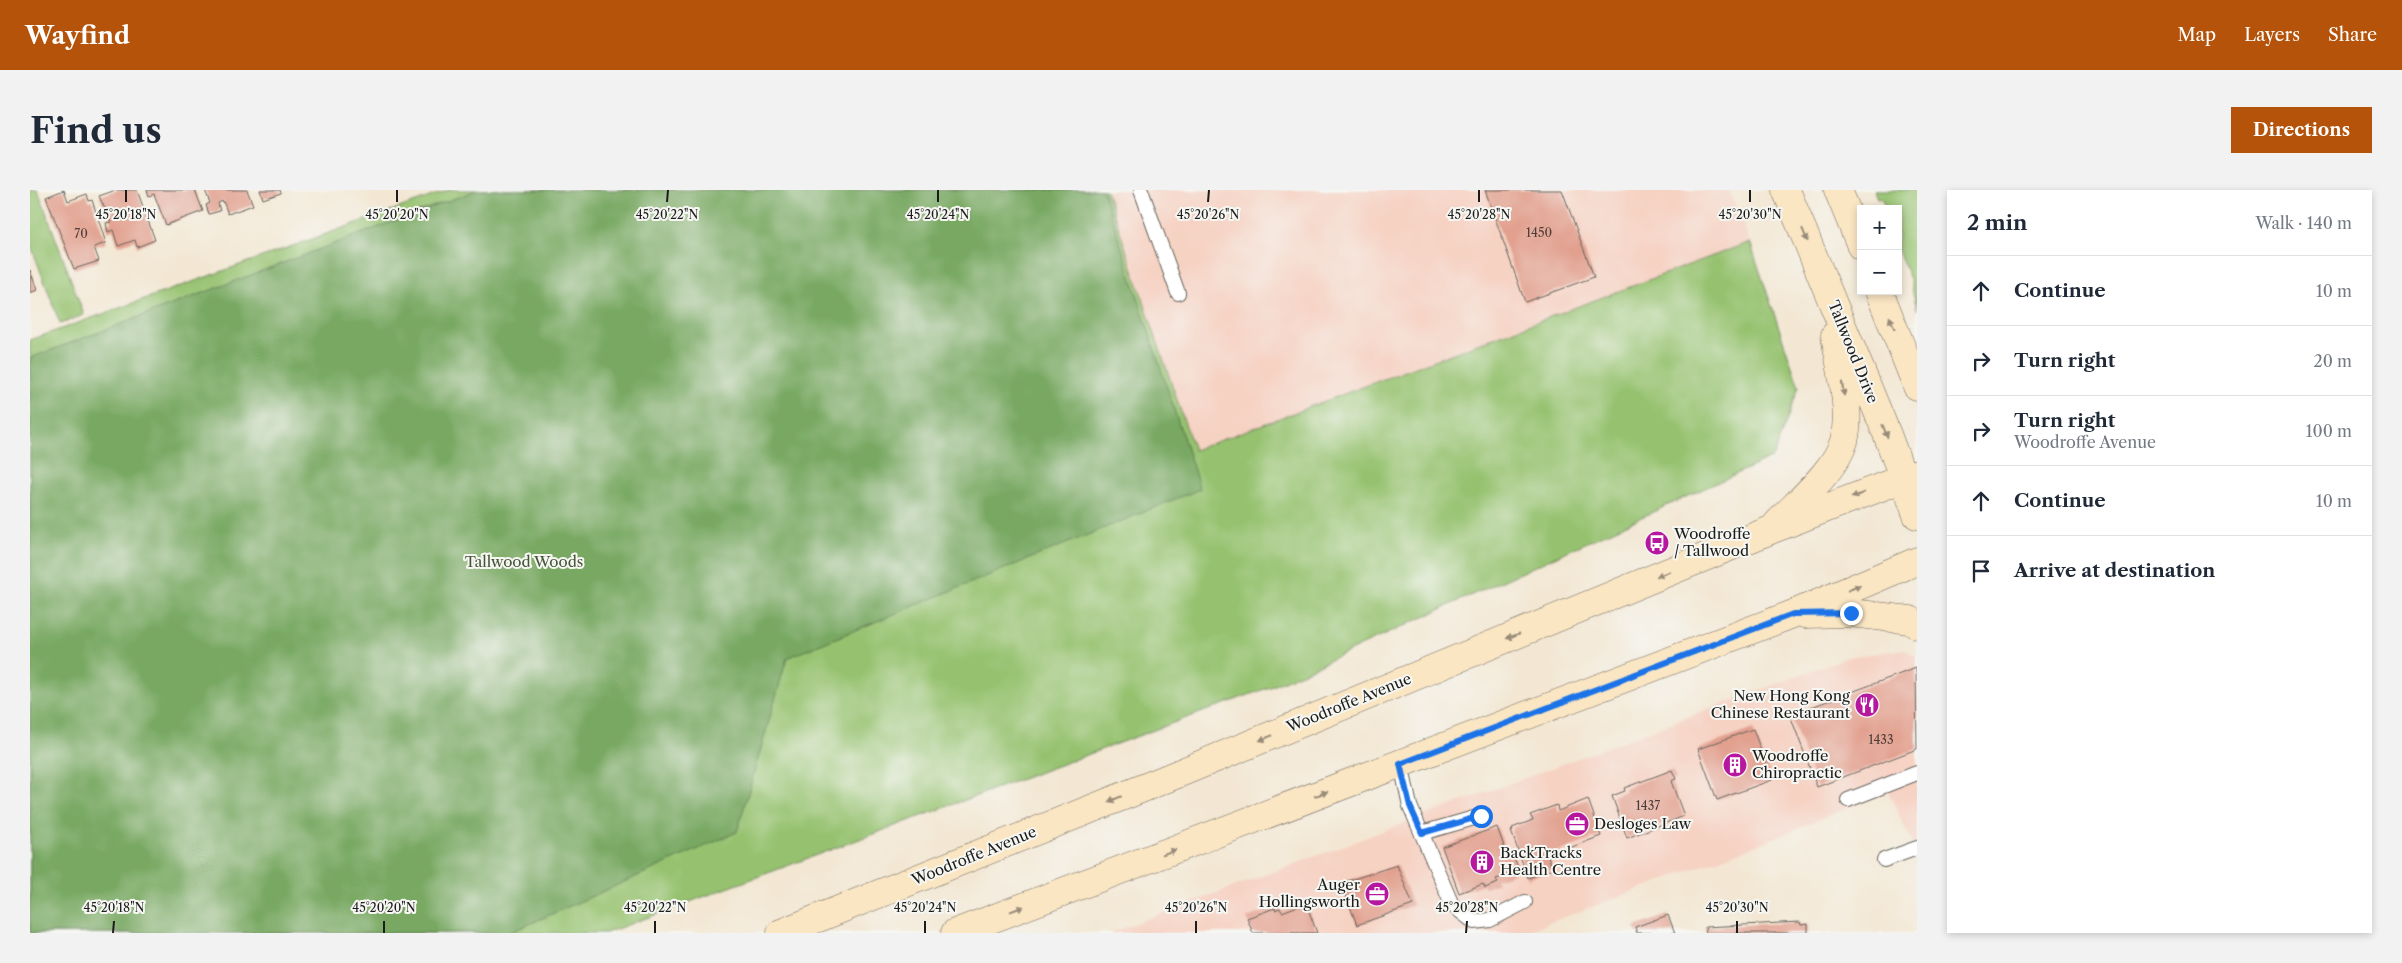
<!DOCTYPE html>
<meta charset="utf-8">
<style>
:root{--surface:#fff;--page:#f2f2f3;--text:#1f2937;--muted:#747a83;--line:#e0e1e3;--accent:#b45309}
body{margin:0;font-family:"Libre Caslon Text",serif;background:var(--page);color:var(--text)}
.controls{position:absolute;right:15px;top:15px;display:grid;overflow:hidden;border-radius:0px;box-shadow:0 2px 8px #0003}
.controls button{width:45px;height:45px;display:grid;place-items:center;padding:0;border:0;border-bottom:1px solid var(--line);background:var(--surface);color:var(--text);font:25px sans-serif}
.stop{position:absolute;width:15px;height:15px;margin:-11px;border:4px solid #1a73e8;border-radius:50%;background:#fff}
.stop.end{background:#1a73e8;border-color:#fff;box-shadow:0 1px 5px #0008}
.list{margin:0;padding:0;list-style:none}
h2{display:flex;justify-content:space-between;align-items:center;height:65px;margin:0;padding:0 20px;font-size:21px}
h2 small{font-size:16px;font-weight:400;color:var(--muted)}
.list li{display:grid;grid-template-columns:32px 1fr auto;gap:15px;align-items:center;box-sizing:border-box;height:70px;padding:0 20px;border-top:1px solid var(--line)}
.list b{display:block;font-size:19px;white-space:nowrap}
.list p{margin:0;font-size:16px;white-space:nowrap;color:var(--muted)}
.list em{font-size:16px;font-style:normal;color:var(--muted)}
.icon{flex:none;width:28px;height:28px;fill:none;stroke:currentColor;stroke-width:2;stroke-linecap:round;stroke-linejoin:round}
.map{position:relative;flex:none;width:1887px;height:743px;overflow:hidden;border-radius:0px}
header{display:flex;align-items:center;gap:30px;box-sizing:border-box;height:70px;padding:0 25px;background:var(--accent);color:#fff}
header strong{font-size:24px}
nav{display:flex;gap:28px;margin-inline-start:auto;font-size:18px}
.intro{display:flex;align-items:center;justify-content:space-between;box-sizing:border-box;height:120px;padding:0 30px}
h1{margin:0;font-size:35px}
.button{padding:12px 22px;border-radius:0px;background:var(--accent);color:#fff;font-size:18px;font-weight:700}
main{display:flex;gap:30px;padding:0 30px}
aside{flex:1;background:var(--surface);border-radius:0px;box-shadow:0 2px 8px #0003}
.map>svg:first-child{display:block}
.built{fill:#f6d2c3}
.green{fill:#96c26f;stroke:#596f46}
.forest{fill:#78a862;stroke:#4a623f}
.building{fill:#e2a08f}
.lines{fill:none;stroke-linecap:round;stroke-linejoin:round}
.lane-casing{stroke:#67635c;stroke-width:16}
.secondary-casing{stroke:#67635c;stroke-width:29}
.lane{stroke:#fff;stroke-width:14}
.secondary{stroke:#fbe6c3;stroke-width:28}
.oneway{fill:#978b78}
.route{stroke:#1a73e8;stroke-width:6}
.ticks{fill:none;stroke:#1c1c1c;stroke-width:2}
.labels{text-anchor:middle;stroke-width:4;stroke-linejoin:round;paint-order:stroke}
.number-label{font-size:12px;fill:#4e3d39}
.street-label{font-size:15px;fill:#1c1c1c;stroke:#f6f6f2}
.poi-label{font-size:15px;fill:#1c1c1c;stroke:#f6f6f2;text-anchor:start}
.park-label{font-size:15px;fill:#475639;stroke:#f6f6f2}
.ticks-label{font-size:12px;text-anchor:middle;fill:#1c1c1c;stroke:#f6f6f2;stroke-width:4;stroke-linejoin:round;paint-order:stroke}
</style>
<header>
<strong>Wayfind</strong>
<nav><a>Map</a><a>Layers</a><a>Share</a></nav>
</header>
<div class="intro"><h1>Find us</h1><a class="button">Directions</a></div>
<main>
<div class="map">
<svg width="1887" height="743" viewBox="0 0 1887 743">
<rect width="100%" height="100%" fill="#f6f6f2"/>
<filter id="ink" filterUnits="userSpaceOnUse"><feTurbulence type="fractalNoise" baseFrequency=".02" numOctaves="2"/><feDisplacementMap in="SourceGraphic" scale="10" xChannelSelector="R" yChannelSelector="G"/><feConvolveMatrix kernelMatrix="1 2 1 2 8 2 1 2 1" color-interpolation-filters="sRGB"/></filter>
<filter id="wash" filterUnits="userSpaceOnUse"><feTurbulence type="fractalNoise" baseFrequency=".0096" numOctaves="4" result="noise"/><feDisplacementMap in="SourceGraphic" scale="20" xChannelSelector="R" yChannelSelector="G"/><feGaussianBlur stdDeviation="1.12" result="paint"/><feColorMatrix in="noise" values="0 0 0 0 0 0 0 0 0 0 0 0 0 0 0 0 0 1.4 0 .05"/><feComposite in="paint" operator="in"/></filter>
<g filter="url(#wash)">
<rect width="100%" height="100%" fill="#f3e7d3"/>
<path class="built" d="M1076,0H1699L1720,52L1164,260Z
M1875,459L1887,468V664L1858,601L1725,656L1492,743H1080L1818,467Z"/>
<path class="green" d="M0,0H8L54,125L30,134L0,53Z
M419,0H1076L1164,260L1720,52L1769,197L1743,267L1243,496L576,743H0V150Z
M1844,0H1887V120L1880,89L1868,61V19H1856L1851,8H1847Z"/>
<path class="forest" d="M447,0H1073L1170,299L757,468L707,642L479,743H0V168Z"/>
<g id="blocks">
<path class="building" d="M34,0L38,11L57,4L59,11L62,10L76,53L64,57L69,71L44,79L16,7Z
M86,0H107L125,50L107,57L105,50L88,56L83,40L78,42L76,33L81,32L69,6Z
M117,0H165L173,21L136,35L124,4L119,6Z
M175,0H217L223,15L198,24L193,11L188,13L190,21L179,24L176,15L180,13Z
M230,0H250L251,3L233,9Z
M1455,0H1532L1564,87L1495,112Z
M0,80L7,100L0,103Z
M1886,478L1887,559L1787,597L1760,525Z
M1723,539L1742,590L1687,610L1668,559Z
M1642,580L1646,589L1641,591L1654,626L1597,648L1582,606L1595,601L1594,598Z
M1558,609L1571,646L1518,666L1523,679L1498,688L1481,641L1483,640L1482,638L1503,630L1500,625L1527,615L1528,621Z
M1467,637L1478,667L1483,665L1488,677L1482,680L1484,683L1466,689L1468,693L1455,698L1453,694L1429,703L1412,657Z
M1367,675L1383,715L1327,735L1311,693Z
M1276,713L1287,743H1223L1217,728L1245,718V720L1250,718L1252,722Z
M1638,725L1645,743H1607L1605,737Z
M1770,732L1771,735L1778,734V743H1676L1675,737Z"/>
</g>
</g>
<g filter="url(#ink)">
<use href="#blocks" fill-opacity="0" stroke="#67635c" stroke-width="1"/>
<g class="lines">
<defs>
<path id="lane" d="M1111,0L1148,103
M1371,574L1380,616L1422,715L1444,732L1460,730L1495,712
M1818,610L1887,583
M1392,643L1451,626
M1854,670L1887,658"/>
<path id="secondary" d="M1756,0L1857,244L1887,325
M1808,0L1831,56
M1849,101L1887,196
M1747,334C1767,312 1806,280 1814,251C1822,218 1810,178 1805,145
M1775,424L1821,423L1880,430L1887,435
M751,743L1111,599L1743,339L1887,283
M925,743L1763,424L1887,371"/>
</defs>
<use href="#lane" class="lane-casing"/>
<use href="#secondary" class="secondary-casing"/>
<use href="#lane" class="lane"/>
<use href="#secondary" class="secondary"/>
</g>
<defs><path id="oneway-solid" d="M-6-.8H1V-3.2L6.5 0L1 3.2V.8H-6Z" transform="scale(1.25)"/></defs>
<g class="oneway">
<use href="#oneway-solid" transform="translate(1775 45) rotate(67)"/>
<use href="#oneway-solid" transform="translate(1862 133) rotate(-112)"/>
<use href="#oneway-solid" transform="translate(1813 199) rotate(81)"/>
<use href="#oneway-solid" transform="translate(1855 241) rotate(68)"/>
<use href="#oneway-solid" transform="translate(1828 305) rotate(158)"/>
<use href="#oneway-solid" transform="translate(1633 384) rotate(158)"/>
<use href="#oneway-solid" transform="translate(1824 398) rotate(-23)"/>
<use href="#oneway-solid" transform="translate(1483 446) rotate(158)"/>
<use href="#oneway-solid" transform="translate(1236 548) rotate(158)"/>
<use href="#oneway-solid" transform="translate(1291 604) rotate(-21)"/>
<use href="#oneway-solid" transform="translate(1085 609) rotate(158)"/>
<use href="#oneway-solid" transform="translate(1139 662) rotate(-21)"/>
<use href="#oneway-solid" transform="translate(987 719) rotate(-21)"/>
</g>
</g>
<g class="lines" filter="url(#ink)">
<path class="route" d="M1451,626L1392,643L1380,616L1370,574L1763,424L1821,423"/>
</g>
<path class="ticks" d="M96,12V0M367,12V0M637,12L638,0M908,12V0M1178,12L1179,0M1449,12V0M1720,12V0M83,743L84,731M354,743V731M625,743V731M895,743V731M1166,743V731M1436,743L1437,731M1707,743V731"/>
<defs>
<symbol id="bus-disc" viewBox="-11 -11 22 22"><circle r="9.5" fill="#b5179e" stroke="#f6f6f2"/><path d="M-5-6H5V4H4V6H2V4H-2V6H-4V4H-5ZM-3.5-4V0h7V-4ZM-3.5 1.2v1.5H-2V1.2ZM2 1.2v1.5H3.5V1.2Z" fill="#fff"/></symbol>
<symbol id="restaurant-disc" viewBox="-11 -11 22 22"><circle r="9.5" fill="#b5179e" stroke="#f6f6f2"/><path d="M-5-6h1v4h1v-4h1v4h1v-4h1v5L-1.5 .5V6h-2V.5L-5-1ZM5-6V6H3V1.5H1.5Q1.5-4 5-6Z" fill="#fff"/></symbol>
<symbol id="building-disc" viewBox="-11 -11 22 22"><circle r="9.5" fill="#b5179e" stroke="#f6f6f2"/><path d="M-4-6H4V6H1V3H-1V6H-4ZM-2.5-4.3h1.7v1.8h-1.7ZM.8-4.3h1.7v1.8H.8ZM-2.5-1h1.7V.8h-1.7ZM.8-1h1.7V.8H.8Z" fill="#fff"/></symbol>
<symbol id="office-disc" viewBox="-11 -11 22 22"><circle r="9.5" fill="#b5179e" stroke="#f6f6f2"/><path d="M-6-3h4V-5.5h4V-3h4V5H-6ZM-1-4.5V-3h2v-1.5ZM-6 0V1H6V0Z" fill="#fff"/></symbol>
</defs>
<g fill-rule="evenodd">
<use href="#bus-disc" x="1613" y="339" width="28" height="28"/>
<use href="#restaurant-disc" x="1823" y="501" width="28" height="28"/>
<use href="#building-disc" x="1691" y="561" width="28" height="28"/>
<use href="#office-disc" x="1533" y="620" width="28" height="28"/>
<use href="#building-disc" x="1438" y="658" width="28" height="28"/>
<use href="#office-disc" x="1333" y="690" width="28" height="28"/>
</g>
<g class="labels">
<g class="number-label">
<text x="1509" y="47">1450</text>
<text x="51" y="48">70</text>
<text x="1851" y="554">1433</text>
<text x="1618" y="620">1437</text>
</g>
<g class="street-label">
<text transform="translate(1823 162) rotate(68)" y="5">Tallwood Drive</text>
<text transform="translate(1319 513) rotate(-22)" y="5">Woodroffe Avenue</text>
<text transform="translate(944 666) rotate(-22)" y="5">Woodroffe Avenue</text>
</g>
<g class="poi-label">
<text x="1644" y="349">Woodroffe<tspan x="1644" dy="17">/ Tallwood</tspan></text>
<text x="1820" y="511" text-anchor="end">New Hong Kong<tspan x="1820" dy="17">Chinese Restaurant</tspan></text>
<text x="1722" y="571">Woodroffe<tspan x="1722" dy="17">Chiropractic</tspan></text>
<text x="1564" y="639">Desloges Law</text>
<text x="1470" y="668">BackTracks<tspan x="1470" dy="17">Health Centre</tspan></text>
<text x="1330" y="700" text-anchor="end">Auger<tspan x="1330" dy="17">Hollingsworth</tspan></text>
</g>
<g class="park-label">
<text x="494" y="377">Tallwood Woods</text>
</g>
</g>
<g class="ticks-label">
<text x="96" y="29">45°20'18"N</text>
<text x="367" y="29">45°20'20"N</text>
<text x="637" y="29">45°20'22"N</text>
<text x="908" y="29">45°20'24"N</text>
<text x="1178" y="29">45°20'26"N</text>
<text x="1449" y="29">45°20'28"N</text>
<text x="1720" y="29">45°20'30"N</text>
<text x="84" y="722">45°20'18"N</text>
<text x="354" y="722">45°20'20"N</text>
<text x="625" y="722">45°20'22"N</text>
<text x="895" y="722">45°20'24"N</text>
<text x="1166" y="722">45°20'26"N</text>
<text x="1437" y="722">45°20'28"N</text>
<text x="1707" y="722">45°20'30"N</text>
</g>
</svg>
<div class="controls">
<button>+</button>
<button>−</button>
</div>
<div class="stop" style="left:1451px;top:626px"></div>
<div class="stop end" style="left:1821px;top:423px"></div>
</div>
<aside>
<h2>2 min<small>Walk · 140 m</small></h2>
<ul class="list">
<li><svg class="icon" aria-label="ahead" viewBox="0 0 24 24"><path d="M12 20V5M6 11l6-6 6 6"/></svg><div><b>Continue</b></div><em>10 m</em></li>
<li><svg class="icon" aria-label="right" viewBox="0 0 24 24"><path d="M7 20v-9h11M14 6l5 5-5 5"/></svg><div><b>Turn right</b></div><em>20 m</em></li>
<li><svg class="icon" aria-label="right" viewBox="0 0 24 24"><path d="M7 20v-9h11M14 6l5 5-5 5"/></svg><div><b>Turn right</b><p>Woodroffe Avenue</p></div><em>100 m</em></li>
<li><svg class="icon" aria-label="ahead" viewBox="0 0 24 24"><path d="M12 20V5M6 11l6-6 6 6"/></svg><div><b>Continue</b></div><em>10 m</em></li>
<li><svg class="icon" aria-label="arrive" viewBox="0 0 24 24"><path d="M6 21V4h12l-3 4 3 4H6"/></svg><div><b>Arrive at destination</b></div></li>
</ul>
</aside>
</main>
